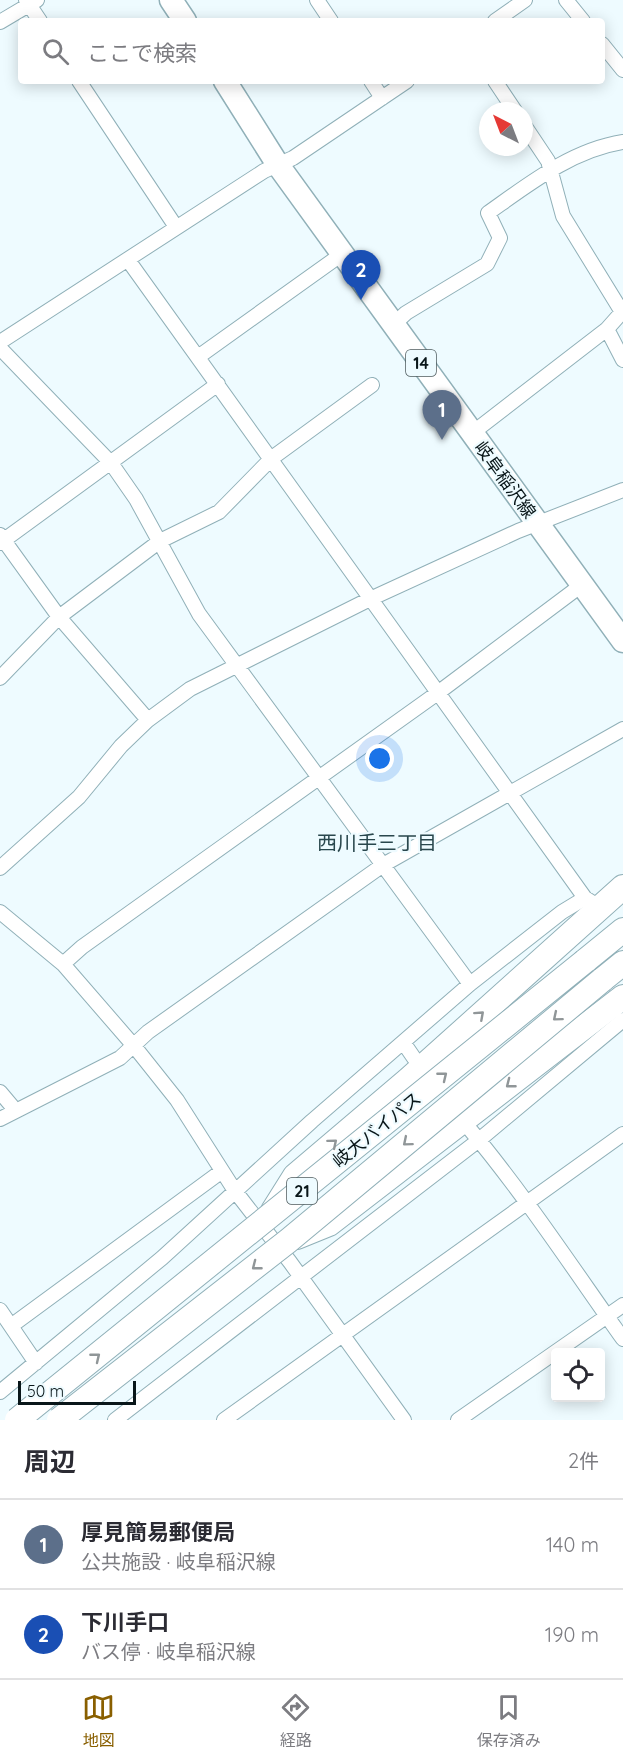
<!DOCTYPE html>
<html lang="ja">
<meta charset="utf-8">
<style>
:root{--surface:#fff;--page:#f7f7f7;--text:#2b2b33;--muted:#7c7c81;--line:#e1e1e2;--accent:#895f00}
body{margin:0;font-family:Quicksand,"Noto Sans JP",sans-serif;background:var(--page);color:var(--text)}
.controls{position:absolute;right:18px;bottom:18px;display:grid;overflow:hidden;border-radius:6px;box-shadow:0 3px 15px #0003}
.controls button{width:54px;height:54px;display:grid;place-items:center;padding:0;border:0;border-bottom:2px solid var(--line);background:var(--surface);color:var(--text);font:30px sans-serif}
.compass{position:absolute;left:479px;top:102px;width:54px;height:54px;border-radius:50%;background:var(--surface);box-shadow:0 3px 15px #0003;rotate:318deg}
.scale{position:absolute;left:18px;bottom:15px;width:118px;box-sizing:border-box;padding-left:6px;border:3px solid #091619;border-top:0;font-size:16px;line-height:21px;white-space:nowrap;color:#091619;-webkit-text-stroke:4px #eefbff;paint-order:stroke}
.you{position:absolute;left:380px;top:759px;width:21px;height:21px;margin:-15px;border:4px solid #fff;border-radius:50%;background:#1a73e8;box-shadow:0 0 0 9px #1a73e833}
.badge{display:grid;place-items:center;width:39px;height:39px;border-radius:50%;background:var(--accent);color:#fff;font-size:20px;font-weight:700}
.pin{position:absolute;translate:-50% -50px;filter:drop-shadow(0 2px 3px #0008)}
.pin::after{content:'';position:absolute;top:32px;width:21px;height:18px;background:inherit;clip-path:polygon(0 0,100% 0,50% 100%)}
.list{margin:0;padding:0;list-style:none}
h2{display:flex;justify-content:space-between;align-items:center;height:78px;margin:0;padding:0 24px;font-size:26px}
h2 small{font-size:20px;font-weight:400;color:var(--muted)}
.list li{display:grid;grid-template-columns:39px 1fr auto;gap:18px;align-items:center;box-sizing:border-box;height:90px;padding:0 24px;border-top:2px solid var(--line)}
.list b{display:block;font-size:22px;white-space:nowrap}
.list p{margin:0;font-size:20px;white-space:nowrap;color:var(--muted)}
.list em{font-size:20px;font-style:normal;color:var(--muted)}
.icon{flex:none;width:33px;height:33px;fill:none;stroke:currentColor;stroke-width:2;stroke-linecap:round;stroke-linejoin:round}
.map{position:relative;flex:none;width:623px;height:1420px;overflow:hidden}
.search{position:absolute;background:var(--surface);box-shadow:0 3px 15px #0003;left:18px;right:18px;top:18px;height:66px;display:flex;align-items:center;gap:15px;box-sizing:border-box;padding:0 21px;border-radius:6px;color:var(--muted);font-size:22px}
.sheet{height:258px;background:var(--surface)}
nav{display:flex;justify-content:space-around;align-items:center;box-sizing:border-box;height:84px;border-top:2px solid var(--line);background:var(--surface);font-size:16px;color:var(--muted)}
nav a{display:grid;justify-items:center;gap:3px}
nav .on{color:var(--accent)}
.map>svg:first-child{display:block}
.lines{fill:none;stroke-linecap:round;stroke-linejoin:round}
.minor-casing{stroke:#90b0b8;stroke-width:16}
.primary-casing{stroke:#90b0b8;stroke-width:25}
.trunk-casing{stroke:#90b0b8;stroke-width:26}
.minor{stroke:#fff;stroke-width:14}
.primary{stroke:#fff;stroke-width:22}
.trunk{stroke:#fff;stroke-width:24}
.trunk-bridge-casing{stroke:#90b0b8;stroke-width:26;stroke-linecap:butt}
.trunk-bridge{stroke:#fff;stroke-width:24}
.oneway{stroke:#909698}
.labels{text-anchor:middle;stroke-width:4.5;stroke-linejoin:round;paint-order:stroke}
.shield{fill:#eefbff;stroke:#4e5b5e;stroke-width:1.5}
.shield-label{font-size:16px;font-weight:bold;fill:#091619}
.street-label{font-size:18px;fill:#091619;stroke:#eefbff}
.neighbourhood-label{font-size:20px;fill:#29474d;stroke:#eefbff}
</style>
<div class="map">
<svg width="623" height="1420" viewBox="0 0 623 1420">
<rect width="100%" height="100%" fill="#eefbff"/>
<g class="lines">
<defs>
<path id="minor" d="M26,0L40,21
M317,0L331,21
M566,0L583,21
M495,21L525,0
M0,22L37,0
M602,44L623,70
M79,81L176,227
M371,81L382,98
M495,81L515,111
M524,125L548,161L563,216L622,312
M128,260L585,898L599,907
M393,325L406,313L487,264L500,238L488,213C529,184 572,150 623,142
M607,329L623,360
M0,342L264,171L293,158L407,81
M0,348L111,463L136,499L199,614L470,984
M198,357L342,254
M471,434L607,329L623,311
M0,535L59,617L148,720
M0,543L218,384
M0,678L59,617L160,541L219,512L272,458L372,385
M0,868L79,797L121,746L148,720L190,689L370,599L518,531L623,490
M0,912L63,964L134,1046L177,1100L235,1191L290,1262L404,1420
M63,964L82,947L439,692L583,584
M403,1042L414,1058
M0,1092L16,1111
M0,1119L120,1058L148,1032L383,865L623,729
M468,1127C524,1194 572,1267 623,1339
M0,1310L36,1363
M11,1326L222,1171
M0,1392L162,1258L312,1121L470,984L562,912L585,898
M115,1420L479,1140L623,1020
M224,1420L623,1134
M458,1420L623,1305"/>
<path id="primary" d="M171,0L185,21
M225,81L278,165L623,641"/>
<path id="trunk" d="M585,961L623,930
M602,980L623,963
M273,1211L295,1176L408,1080L623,887
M297,1237L329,1224L623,997"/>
</defs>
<use href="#minor" class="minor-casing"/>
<use href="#primary" class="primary-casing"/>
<use href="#trunk" class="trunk-casing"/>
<use href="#minor" class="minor"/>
<use href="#primary" class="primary"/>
<use href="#trunk" class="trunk"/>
<defs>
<path id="trunk-bridge" d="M17,1420L585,961
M59,1420L288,1241L602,980"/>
</defs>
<use href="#trunk-bridge" class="trunk-bridge-casing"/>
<use href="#trunk-bridge" class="trunk-bridge"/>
</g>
<defs><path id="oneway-chevron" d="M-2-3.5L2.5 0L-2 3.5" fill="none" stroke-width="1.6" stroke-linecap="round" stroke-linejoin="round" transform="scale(1.5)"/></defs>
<g class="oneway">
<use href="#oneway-chevron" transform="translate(480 1015) rotate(-42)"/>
<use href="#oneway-chevron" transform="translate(557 1017) rotate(140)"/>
<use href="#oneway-chevron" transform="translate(443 1076) rotate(-39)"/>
<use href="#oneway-chevron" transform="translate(510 1084) rotate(142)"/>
<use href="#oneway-chevron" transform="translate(407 1142) rotate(140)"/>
<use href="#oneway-chevron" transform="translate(333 1143) rotate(-40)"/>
<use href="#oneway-chevron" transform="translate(256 1266) rotate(142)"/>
<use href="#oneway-chevron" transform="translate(96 1357) rotate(-39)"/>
</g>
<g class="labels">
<g class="shield">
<rect x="406" y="350" width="30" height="26" rx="4.5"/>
<rect x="287" y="1178" width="30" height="26" rx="4.5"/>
</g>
<g class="shield-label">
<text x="421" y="369">14</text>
<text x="302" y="1197">21</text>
</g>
<g class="street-label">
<text transform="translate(505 480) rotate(54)" y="6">岐阜稲沢線</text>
<text transform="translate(377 1130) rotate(-39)" y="6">岐大バイパス</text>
</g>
<g class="neighbourhood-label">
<text x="377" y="850">西川手三丁目</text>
</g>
</g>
</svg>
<div class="controls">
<button><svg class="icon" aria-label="locate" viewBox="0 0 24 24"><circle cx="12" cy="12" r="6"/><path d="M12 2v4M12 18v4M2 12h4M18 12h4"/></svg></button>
</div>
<svg class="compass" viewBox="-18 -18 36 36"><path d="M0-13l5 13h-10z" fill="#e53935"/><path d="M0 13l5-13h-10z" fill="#7c7c81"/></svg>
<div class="scale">50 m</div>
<div class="you"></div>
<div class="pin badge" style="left:442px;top:440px;background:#5c6f8a">1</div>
<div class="pin badge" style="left:361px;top:300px;background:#1a4fb4">2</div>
<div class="search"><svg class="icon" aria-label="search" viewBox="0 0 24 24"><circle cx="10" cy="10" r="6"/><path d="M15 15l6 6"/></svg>ここで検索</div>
</div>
<section class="sheet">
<h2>周辺<small>2件</small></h2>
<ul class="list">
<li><span class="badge" style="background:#5c6f8a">1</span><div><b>厚見簡易郵便局</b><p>公共施設 · 岐阜稲沢線</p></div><em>140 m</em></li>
<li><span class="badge" style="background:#1a4fb4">2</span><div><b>下川手口</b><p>バス停 · 岐阜稲沢線</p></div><em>190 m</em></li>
</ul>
</section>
<nav>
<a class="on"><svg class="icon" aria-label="map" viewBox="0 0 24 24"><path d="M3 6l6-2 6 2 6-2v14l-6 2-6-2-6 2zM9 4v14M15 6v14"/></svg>地図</a>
<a><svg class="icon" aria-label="directions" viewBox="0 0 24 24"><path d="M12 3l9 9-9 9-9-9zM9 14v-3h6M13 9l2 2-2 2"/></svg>経路</a>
<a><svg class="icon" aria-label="saved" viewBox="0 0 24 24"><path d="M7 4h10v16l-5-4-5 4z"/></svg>保存済み</a>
</nav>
